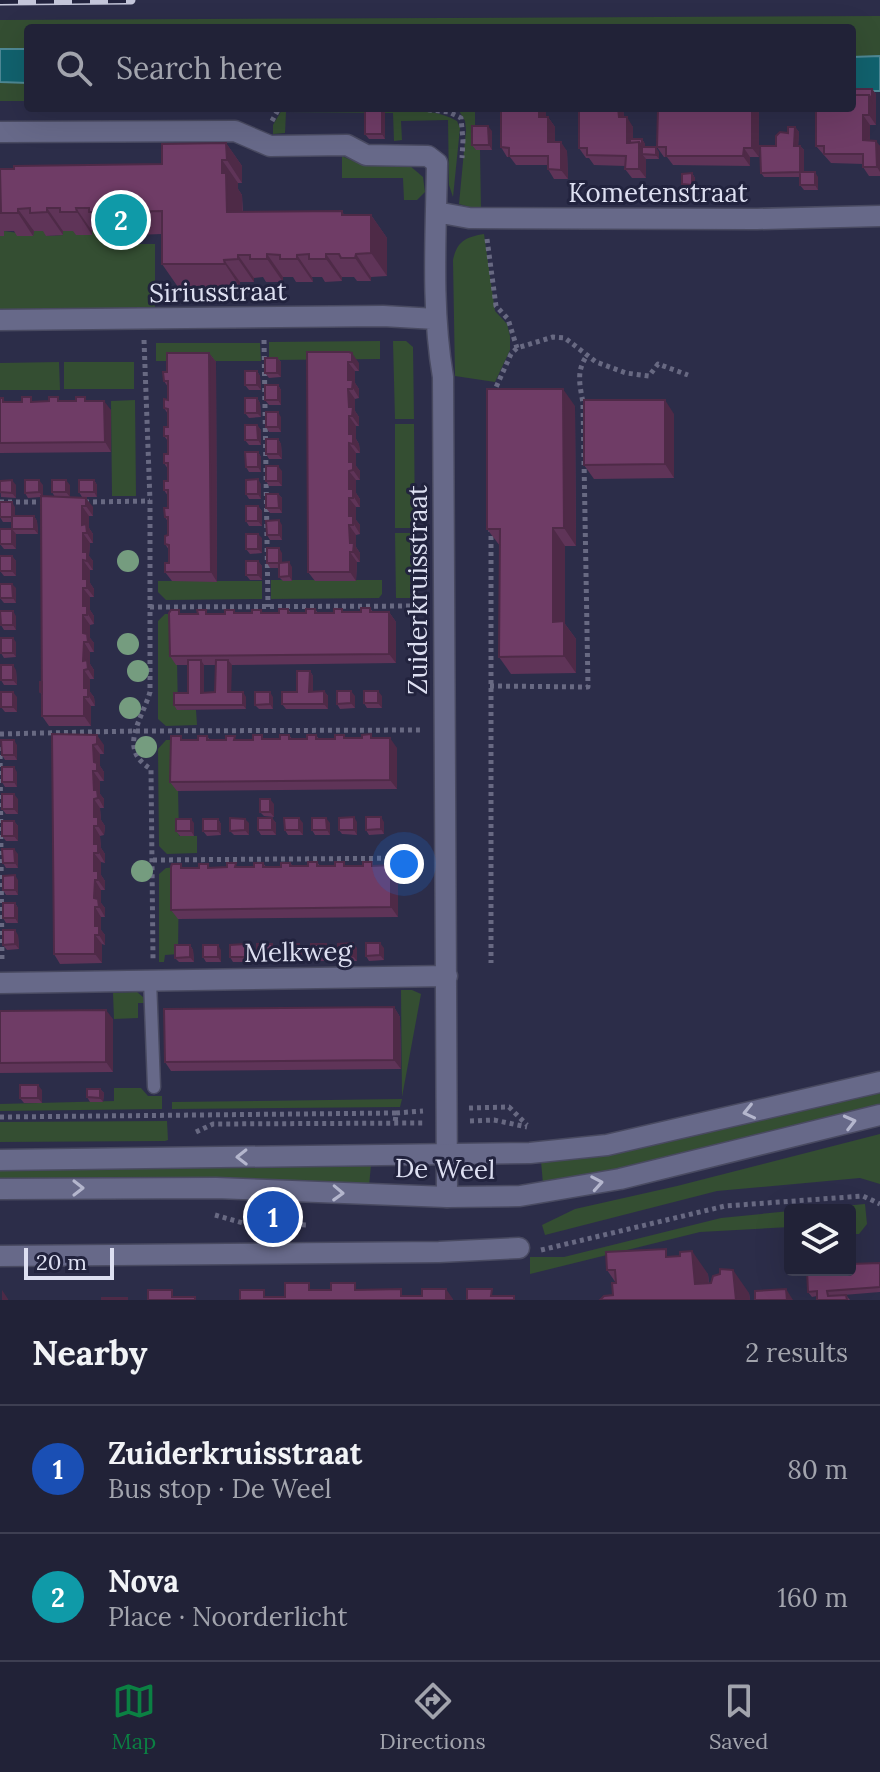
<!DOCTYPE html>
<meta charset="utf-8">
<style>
:root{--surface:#212237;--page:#292a3f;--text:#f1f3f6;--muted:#a2a4ad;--line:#3e3f52;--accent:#0b8043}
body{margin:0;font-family:Lora,serif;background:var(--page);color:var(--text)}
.controls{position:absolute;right:24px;bottom:24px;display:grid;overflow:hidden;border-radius:8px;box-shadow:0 8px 32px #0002}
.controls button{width:72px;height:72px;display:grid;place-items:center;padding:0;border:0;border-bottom:2px solid var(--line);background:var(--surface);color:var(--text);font:40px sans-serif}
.scale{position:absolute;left:24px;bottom:20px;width:90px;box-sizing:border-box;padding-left:8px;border:4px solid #dddff1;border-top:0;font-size:22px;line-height:28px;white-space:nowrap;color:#dddff1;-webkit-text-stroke:6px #22233e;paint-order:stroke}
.you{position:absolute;left:404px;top:864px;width:28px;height:28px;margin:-20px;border:6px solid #fff;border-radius:50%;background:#1a73e8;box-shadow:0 0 0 12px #1a73e833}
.badge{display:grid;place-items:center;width:52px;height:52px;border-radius:50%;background:var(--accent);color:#fff;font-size:26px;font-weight:700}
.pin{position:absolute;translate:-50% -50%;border:4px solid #fff;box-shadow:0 2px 8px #0006}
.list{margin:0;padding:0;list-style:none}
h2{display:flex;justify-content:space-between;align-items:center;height:104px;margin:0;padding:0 32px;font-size:34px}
h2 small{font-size:26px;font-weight:400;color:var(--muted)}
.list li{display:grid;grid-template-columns:52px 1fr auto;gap:24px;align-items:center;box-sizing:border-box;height:128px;padding:0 32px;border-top:2px solid var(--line)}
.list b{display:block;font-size:30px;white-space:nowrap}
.list p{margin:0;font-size:26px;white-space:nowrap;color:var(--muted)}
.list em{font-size:26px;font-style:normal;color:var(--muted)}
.icon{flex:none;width:44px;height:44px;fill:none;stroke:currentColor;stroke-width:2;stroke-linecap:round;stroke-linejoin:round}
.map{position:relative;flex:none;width:880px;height:1300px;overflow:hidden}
.search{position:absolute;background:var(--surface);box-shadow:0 8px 32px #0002;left:24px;right:24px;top:24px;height:88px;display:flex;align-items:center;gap:20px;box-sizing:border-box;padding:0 28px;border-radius:8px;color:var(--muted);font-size:30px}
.sheet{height:360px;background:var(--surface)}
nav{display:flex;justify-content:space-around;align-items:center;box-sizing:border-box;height:112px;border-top:2px solid var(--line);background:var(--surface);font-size:22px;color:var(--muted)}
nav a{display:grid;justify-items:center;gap:4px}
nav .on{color:var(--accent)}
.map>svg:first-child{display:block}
.green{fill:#344e32}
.water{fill:#11626e;stroke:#4e8895;stroke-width:2}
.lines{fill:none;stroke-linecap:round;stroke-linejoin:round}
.service-casing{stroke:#494a61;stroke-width:15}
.minor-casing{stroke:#494a61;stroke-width:23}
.tertiary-casing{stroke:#494a61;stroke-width:23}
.path{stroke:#686982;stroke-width:5;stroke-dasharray:4 4;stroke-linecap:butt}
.service{stroke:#676989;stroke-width:12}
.minor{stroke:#676989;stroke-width:20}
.tertiary{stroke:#676989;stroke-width:20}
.rail-casing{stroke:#c4c6da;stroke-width:9}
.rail{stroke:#22233e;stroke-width:6;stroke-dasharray:18;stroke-linecap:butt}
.tree{fill:#759c7f}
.wall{fill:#5f3458;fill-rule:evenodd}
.shaded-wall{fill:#4e2a47}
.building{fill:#6f3c66;stroke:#4e2a47;stroke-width:2}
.oneway{stroke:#b4b6cd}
.labels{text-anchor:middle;stroke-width:6;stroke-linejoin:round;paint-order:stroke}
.street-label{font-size:26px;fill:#dddff1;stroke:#22233e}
</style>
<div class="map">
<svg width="880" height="1300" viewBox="0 0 880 1300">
<rect width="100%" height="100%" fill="#2c2d49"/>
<path class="green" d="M880,16V56L852,57V28H28V49H0V20Z
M0,82L28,83V101H0Z
M283,108H367L369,110C398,111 431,106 457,121L460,128L453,197L449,185L448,120L401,121L402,140L394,141L393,113L286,112L285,133L273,134V125Z
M448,108H475V149L480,150L481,210L459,204L466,130L465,121L458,109Z
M342,156L360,164L409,165L423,177L425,192L417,200H404L403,178H342Z
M105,230V235H121L122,230H134V244H155V309L0,310V236H4V231L33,235L34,231H46L47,236L63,235V231H76V235H92V231Z
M484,234L495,311L507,324L510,336V350L495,382L455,376L453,260C457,241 466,237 484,234Z
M380,341V359L269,360V342Z
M393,341H406L413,347L414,419H395Z
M156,343H260L261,361H156Z
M59,362L60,390H0V363Z
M64,362H134V389H64Z
M135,400L136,496H112L111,401Z
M395,424H414L415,528H395Z
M395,533H415L416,598H396Z
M271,580H382V594L379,598L271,599Z
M158,581H262V599L166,600L158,592Z
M165,614H176L178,710H196L197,725L166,726L158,719V621Z
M166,740H177L179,836H197V853L167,854L159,846L158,749Z
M179,867L178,954L165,955L164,962H159V874L166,868Z
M401,990H412L421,994L402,1097Z
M137,992L143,997L144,1003H138V1018L114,1019L113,993Z
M114,1088H141L148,1096H162V1109L0,1111V1104L114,1101Z
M880,1091V1105L608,1174L543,1184L541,1161Z
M402,1099L400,1107L172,1109V1102Z
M167,1121L168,1140L165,1141L0,1142V1122Z
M880,1134V1184L860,1178L717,1191L545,1235L542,1225L575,1209L677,1186Z
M371,1165L369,1186L0,1181V1168Z
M865,1204L867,1224L859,1234H850V1210H799Z
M790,1211V1227L700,1232L530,1274V1257H564L721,1218Z"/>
<path class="water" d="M0,49H28V83L0,82Z
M880,56V91H852V57Z"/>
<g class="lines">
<defs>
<path id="service" d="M150,980L154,1087"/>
<path id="minor" d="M0,132L235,131L270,146L347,145L366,155L428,156L437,163C436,234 431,307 443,377L447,1197
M436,212L469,218L757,219L880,216
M0,320L383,316L436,319
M0,983L447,976
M0,1256L439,1252L519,1248"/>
<path id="tertiary" d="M0,1160L530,1153L607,1145L880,1082
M0,1189L216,1188L447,1197L520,1196L620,1179L880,1115"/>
</defs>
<use href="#service" class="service-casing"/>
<use href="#minor" class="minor-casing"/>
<use href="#tertiary" class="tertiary-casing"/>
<path class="path" d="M412,108L449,112L461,118L463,140L462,158
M272,121L279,108
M487,239L496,306L508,319L517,348
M144,340L150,501V692C142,720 117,749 151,769L153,959
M264,340L268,607
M493,394L511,354L517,348L553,337L565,338L596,362L626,373L649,376L658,364L688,375
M0,502H47
M85,502L150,501
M491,528V963
M150,607L421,606
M490,686L588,687L583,403C580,386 576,372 586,357
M0,734L134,731L420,730
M0,747L2,962
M153,860L424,858
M469,1108L509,1107L527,1125
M396,1113L423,1111
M0,1117L396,1113L395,1124
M470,1121L494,1120L527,1127
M196,1132L213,1124L424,1123
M215,1215L243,1223L308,1225
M541,1250L725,1206L863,1196L880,1204"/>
<use href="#service" class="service"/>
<use href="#minor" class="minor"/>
<use href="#tertiary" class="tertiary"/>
<defs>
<path id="rail" d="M0,1L131,0"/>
</defs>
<use href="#rail" class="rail-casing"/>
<use href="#rail" class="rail"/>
</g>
<g class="tree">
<circle cx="128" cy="561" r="11"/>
<circle cx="128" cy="644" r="11"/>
<circle cx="138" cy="671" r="11"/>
<circle cx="130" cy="708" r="11"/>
<circle cx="146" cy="747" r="11"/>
<circle cx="142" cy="871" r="11"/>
</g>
<path class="wall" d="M872,89L876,94V125H870V140L880,146V176H869L863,167V164L831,163L816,146Z
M382,108L385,113V139H369L365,134Z
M593,108H623L624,117L633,127V139H642L645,144V147L659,152V159H646V178H632L625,169V166L594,165L589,158H586L579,148Z
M696,108L739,109V108H756L759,113V157H750V166L673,165L667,157H664L657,147Z
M510,109L548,117L555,127V142L567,151L568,179H554L548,169V165H516L510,157H507L501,147Z
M795,127L799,132L798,146H800L804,150V172L818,177V190H804L800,185V177H764L761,173L776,146L788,133Z
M492,131V150H476L472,145Z
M226,143L242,166V183H238V189L242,195L243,212L342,211L344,215H371L387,238V276L371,277V281H357L354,277H342V281L325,282L322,277H312L313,282H296L293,277H283V282H266L263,277L254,278V282H240V287H178L162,264V234L134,235L131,230H122V234L105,235L102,230L92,231V235H76L73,231H63V235L46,236L43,231H34L33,236H17L14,231H4V236H0V169L162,164Z
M692,173L695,178V190L685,189L682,184Z
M307,352L359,363V371H355V383L359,389V398L355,399V411L359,417V426H356V439L359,444L360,453H356V466L360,471V480H356V493L360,499V507H356V520L360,525V534L356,535V547L360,553V562H357L356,581H315L308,572Z
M209,353L216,362L217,582L172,581L165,572L169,563V550L165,544L168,535V522L165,517L168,508V496L164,490L168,481V469L164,463L168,454V441L164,436L168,427V414L164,408L168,400V387L164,381L167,372Z
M277,358L281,362V377L269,378L265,373Z
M257,371L260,376L261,390H249L245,385Z
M278,385L281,390V405H269L265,400Z
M0,398L6,402L88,401L111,410V452L0,453Z
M257,398L260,403L261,417L249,418L245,413Z
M575,406L576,546H565V624L576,639V673L511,674L499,657L500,546L487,529Z
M674,414V478L594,479L584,465Z
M281,417V432H269L266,427Z
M257,425L261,430V445H249L245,440Z
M278,439L281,444L282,459H269L266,454Z
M258,452L261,457V472H249L246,467Z
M282,471V486H269L266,481Z
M94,480L97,485V497H82L79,492Z
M0,481L16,485V498L1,497Z
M261,484V499H249L246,494Z
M43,485V496L55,497L52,492L70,485V497L93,507V516H89V528L93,534V543H90L89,556L93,561V570H90V583L94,589V597H90V610L94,616V624L90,625V638L94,643V652H90V664L94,670V679H90V692L94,697L95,706H91V726H49L42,716V695L40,692L42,682L41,497L28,498L25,493Z
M278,494L282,498V513H270L266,508Z
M258,506L262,511V526H249L246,521Z
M15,507V516H34L37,521L38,534H16L12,529V522H3L0,517Z
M282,525V540H270L267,535Z
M12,529L16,534V549H4L0,544Z
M262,538V553L250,554L246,549Z
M282,553V563L292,567V581H283L279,577V568H270L267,563Z
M12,556L16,561V576H4L0,571Z
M258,561L262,566V580H250L246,575Z
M16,588V603H4L0,598Z
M370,608L373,612H389L396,622V663L231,665V692L246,697V709L177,710L174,705L188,693V665H176L170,656L182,614L279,613L288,609L291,613H306L315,609L318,613L361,612ZM204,665H216L215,692L204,693Z
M16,616V630H4L1,625Z
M16,642V657L4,658L1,653Z
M16,670L17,685H4L1,680Z
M310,671L313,676V692L324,691L328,696V709H286L282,704L297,692Z
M355,696V708L340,709L337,704Z
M382,696V708H367L364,703Z
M17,697V712H5L1,707Z
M273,697V709H259L255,705Z
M52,734L104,745V754H100V766L104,772V781H100V794L104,799V808H100L101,820L105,826L104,835L100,836L101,848L105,854V863L101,862V875L105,881V890H101V903L105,908V917H101V930L105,935V945L102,944V963L60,964L54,954Z
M289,735L292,739H307L316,735L319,739L373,738L397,748V789L177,791L170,782L183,740H198L207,736L210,740L280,739Z
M17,745V760H5L2,755Z
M17,772V787H5L2,782Z
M18,799V814H6L2,809Z
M274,804V817L264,816L260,812Z
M272,818L276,823V835H261L258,830Z
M218,819L221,824V835L207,836L203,831Z
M14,821L18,826V841H6L2,836Z
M357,822V835L342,834L339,830Z
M384,822V834L369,835L366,830Z
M194,823V836H180L176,831Z
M249,823V835H234L230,831Z
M303,823V835H288L285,830Z
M330,823V835H315L312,830Z
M18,854V868H6L3,863Z
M317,862L320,866L391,865L398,875V917L178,919L171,910L184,868L254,867L263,863L266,867H281L290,863L293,866H308Z
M18,880V895H6L3,890Z
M15,903L18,908V923H6L3,918Z
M18,935L19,949L7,950L3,945Z
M326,944L329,948L330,961H315L311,956Z
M190,945L193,950L194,962H179L175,958Z
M357,948V961H342L338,956Z
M384,948V960L369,961L366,956Z
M248,949V962H233L230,957Z
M275,949V961L260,962L257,957Z
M302,949V961H287L284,956Z
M221,950V962H206L203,957Z
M394,1007L400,1017L401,1069L171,1071L165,1062Z
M0,1011L113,1019V1072L0,1073Z
M100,1089L104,1093L103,1102H90L87,1097Z
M42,1090V1103H24L20,1098Z
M671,1256L708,1274L709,1283L749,1293L750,1300H600L613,1295L616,1283L607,1270Z
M880,1263V1292L831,1296L846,1295L850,1300H817V1296L812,1297L808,1292Z"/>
<path class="shaded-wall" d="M872,89L876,94V105L872,100Z
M869,95L876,105V125L869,115Z
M382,108L385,113V139L382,134Z
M539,108H546V127L539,117Z
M618,108H623L625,126L619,117Z
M752,108H756L759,113V157L752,148Z
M863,115L870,125V150L863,140Z
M548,117L555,127V152L548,142Z
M627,117L633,127V147L627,143Z
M488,126L492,131V150L489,145Z
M795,127L799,132L798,151L794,146Z
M642,139L645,144V151L642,154L646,159V178L639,169V142Z
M876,141L880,146V172L877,167Z
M561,142L567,151L568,179L561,170Z
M226,143L242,166V183L227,160Z
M800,146L804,150V177L800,172Z
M656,147L659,152V159L656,155Z
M744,148L750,157V166L743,156Z
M222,160L238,183V189L242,195L243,235L227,212L222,173Z
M815,172L818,177V190L815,185Z
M692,173L695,178V190L692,185Z
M47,208L63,231V235L47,212Z
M76,208L92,231V235L77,212Z
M106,208L122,230V234L106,212Z
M18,209L34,231L33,236L18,213Z
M371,215L387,238V276L371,253Z
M267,254L283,277V282L267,259Z
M326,254L342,277V281L326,259Z
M356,254L371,277V281L355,258Z
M238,255L254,278V282L238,259Z
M297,255L312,277L313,282L297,259Z
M224,260L240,282V287L225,264Z
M209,353L216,362L217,582L211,572Z
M352,353L359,363V371L352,362Z
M277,358L281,362V377L277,373Z
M348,362L355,371V383L359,389V398L348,380Z
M257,371L260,376L261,390L257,385Z
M278,385L281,390V405L278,400Z
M348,389L355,399V411L359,417V426L352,416L349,407Z
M563,389L575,406L576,546L564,528Z
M257,398L260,403L261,417L257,413Z
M665,400L674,414V478L665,464Z
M104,401L111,410V452L105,442Z
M278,412L281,417V432L278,427Z
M349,416L356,426V439L359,444L360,453L353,444L349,434Z
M257,425L261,430V445L258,440Z
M278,439L281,444L282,459L278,454Z
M349,443L356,453V466L360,471V480L353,470L349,462Z
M258,452L261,457V472L258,467Z
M278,466L282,471V486L278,481Z
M349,471L356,480V493L360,499V507L349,489Z
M258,479L261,484V499L258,494Z
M12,480L16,485V498L12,493Z
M39,480L43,485V497L39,492Z
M66,480L70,485V497L66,492Z
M94,480L97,485V497L94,492Z
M278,494L282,498V513L279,508Z
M86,498L93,507V516L86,506Z
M349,498L356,507V520L360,525V534L349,516Z
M12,502L15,507V522L12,517Z
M82,506L89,516V528L93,534V543L82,525Z
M258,506L262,511V526L258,521Z
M34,516L37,521L38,534L34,529Z
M279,520L282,525V540L279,535Z
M349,525L356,535V547L360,553V562L353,552L350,543Z
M553,528L565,546V624L576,639V673L564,656L553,622Z
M12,529L16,534V549L12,544Z
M83,533L90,543L89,556L93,561V570L87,561L83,552Z
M258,534L262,538V553L258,549Z
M279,548L282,553V568L279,563Z
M350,552L357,562L356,581L350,572Z
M12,556L16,561V576L12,571Z
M83,560L90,570V583L94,589V597L87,588L83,579Z
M258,561L262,566V580L258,575Z
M289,562L292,567V581L289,576Z
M12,584L16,588V603L13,598Z
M83,588L90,597V610L94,616V624L83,606Z
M13,611L16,616V630L13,625Z
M389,612L396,622V663L389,654Z
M83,615L90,625V638L94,643V652L83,633Z
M13,638L16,642V657L13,653Z
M84,642L90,652V664L94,670V679L83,661Z
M201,660L204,665V698L201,693Z
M228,660L232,665L231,697L228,692Z
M13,665L16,670L17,685L13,680Z
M84,670L90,679V692L94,697L95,706L84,688Z
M310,671L313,676V697L309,692Z
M324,691L328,696V709L324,704Z
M351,691L355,696V708L351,703Z
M378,691L382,696V708L378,703Z
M13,692L17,697V712L13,707Z
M243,692L246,697V709L243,705Z
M270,692L273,697V709L270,704Z
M84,697L91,706V726L84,716Z
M97,735L104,745V754L97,744Z
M390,738L397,748V789L390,780Z
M14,740L17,745V760L14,755Z
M93,745L100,754V766L104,772V781L97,771L94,762Z
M14,767L17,772V787L14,782Z
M93,771L100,781V794L104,799V808L94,790Z
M14,794L18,799V814L14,809Z
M94,799L100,808L101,820L105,826L104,835L98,826L94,817Z
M270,799L274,804V817L270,812Z
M354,817L357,822V835L354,830Z
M381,817L384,822V834L381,829Z
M272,818L276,823V835L272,830Z
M299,818L303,823V835L299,830Z
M326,818L330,823V835L327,830Z
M191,819L194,823V836L191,831Z
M218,819L221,824V835L218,831Z
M245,819L249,823V835L245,830Z
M14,821L18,826V841L14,836Z
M94,826L100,836L101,848L105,854V863L94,844Z
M14,849L18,854V868L15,863Z
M94,853L101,862V875L105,881V890L98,880L94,871Z
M391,865L398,875V917L391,907Z
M15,875L18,880V895L15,890Z
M95,880L101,890V903L105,908V917L94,898Z
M15,903L18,908V923L15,918Z
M95,907L101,917V930L105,935V945L99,935L95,926Z
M15,930L18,935L19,949L15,944Z
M95,935L102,944V963L95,954Z
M353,943L357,948V961L353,956Z
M380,943L384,948V960L380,955Z
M245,944L248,949V962L245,957Z
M272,944L275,949V961L272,956Z
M299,944L302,949V961L299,956Z
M326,944L329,948L330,961L326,956Z
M190,945L193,950L194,962L190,957Z
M218,945L221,950V962L218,957Z
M394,1007L400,1017L401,1069L394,1060Z
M106,1010L113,1019V1072L106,1062Z
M38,1085L42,1090V1103L38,1098Z
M100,1089L104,1093L103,1102L100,1098Z
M692,1251L708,1274L710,1300L695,1284Z
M733,1270L749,1293L750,1300H736Z
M446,1289L453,1299V1300H446Z
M786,1289L793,1300H787Z
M2,1290L8,1299V1300H2Z"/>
<path class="building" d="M852,89H872V100L869,95H852Z
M852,95H869V115H863V140L876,141L877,167H863V154H824V146H816V108H852Z
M365,108H382V134H365Z
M510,108H539V117H548V142H561V170L548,169V156H509V148L501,147V109H510Z
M618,108L619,117H627V143L639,142V169H625L626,156L587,155V148H579V109Z
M658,108H752V148H744L743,156H666V147H657Z
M472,126H488L489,145H472Z
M788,127H795L794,146H800V172L761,173L760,146H776V136L780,132L788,133Z
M630,139H642V146L639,142L630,143Z
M226,143L227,160H222V173H226L227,212L342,211V215H371V253L356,254L355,258H341L339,254H326V259H309V254L297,255V259H280V255L267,254V259H250V255H238V259L224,260L225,264H162V211L118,212V208H106V212H89V208H76L77,212H60V208H47V212L30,213V208L18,209V213H1L0,169H14V166L162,164V144Z
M642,147H656V155L642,154Z
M800,172H815V185H800Z
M692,173V185L682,184V174Z
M307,352H349L352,353V362H348V380H353L352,389H348L349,407H353L352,416H349V434H353V444L349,443V462H353V470L349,471V489H353V498H349V516H353V525H349L350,543H354L353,552H350V572H308Z
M167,353H209L211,572H165V563H169V545L165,544V536L168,535V517H165L164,508H168V490H164V481H168V463H164V454H168V436H164V427H168V409L164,408V399L168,400V381H164L163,372H167Z
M265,358H277V373H265Z
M245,371H257V385H245Z
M265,385H278V400H265Z
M487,389H563L564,528H553V622L564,621V656L499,657L500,529H487Z
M22,397H31V402L49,401V397H58V401H76V397H85V401H104L105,442L0,443V398H3V402H22Z
M245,398H257V413H245Z
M584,400H665V464L584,465Z
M266,412H278V427H266Z
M245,425H257L258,440H245Z
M266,439H278V454H266Z
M245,452H258V467H246Z
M266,466H278V481H266Z
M258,479V494H246V480Z
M12,480V493L0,492V481Z
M25,480H39V492L25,493Z
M52,480H66V492H52Z
M79,480H94V492H79Z
M266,494H278L279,508H266Z
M41,496L86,498V506H82V525L86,524L87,533H83V552H87V561L83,560V579H87V588H83V606H87V615H83V633L87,634L88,642H84L83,661L87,660L88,669L84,670V688H88V697H84V716H42Z
M0,502H12V517H0Z
M246,506H258V521H246Z
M12,516H34V529H12Z
M279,520V535H267L266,521Z
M0,529H12V544H0Z
M246,534H258V549H246Z
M267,548H279V563H267Z
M0,556H12V571H0Z
M246,561H258V575H246Z
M289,562V576L279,577V563Z
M0,584H12L13,598H0Z
M361,608H370V612H389V654L170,656L169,613L171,610H179V614H198L197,610H206V614H225V610H234V613H252V610H261V613H279V609H288V613H306V609H315V613H334V609H342V612H361Z
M0,611H13V625H1Z
M1,638H13V653H1Z
M188,660H201V693L215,692L216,660H228V692H243V705H174V693H188Z
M1,665H13V680H1Z
M297,671H310L309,692L324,691V704H282V692H297Z
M40,682H42V693L40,692Z
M337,691H351V703L337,704Z
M364,691H378V703H364Z
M1,692H13V707H1Z
M255,692H270V704L255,705Z
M52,734L97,735V744L93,745L94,762L97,763V771H93L94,790H97L98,798L94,799V817H98V826H94V844H98V853H94V871H98V880H95L94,898L98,899L99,907H95V926H99V935H95V954H54Z
M371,734V738H390V780L170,782L171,736H181V740H198V736H207V740H226V736H235L234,740H253V735H262V739H280V735H289V739H307V735H316V739H335V735H344V738H362V735Z
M1,740H14V755H2Z
M2,767H14V782H2Z
M2,794H14V809H2Z
M260,799H270V812H260Z
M354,817V830H339V818Z
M366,817H381V829L366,830Z
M230,818L245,819V830L230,831Z
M258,818H272V830H258Z
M284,818H299V830H285Z
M312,818H326L327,830H312Z
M176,819H191V831H176Z
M203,819H218V831H203Z
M2,821H14V836H2Z
M2,849H14L15,863H3Z
M308,862H317V866H335V862H344V866H363V862H372V866L391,865V907L171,910V867L172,864H181V868H199V864H208V868L227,867V863H236L235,867H254V863H263V867H281V863H290V866H308Z
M15,875V890H3V876Z
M3,903H15V918H3Z
M3,930H15V944L3,945Z
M353,943V956H338V944Z
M366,943H380V955L366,956Z
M245,944V957H230V945Z
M257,944H272V956L257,957Z
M284,944H299V956H284Z
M311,944H326V956H311Z
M175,945H190V957L175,958Z
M203,945H218V957H203Z
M394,1007V1060L165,1062L164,1009Z
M106,1010V1062L0,1063V1011Z
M20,1085H38V1098H20Z
M87,1089H100V1098L87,1097Z
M666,1249V1257L680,1256V1252L692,1251L695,1284L711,1283L713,1276L720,1274V1269L733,1270L736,1300H600L604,1296L613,1295L612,1283H616L615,1270H607L606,1252Z
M880,1263V1287L827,1291L828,1296L846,1295L847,1300H817V1291L808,1292L807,1270H850V1264Z
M285,1283H309V1290H331V1283H355V1290L401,1289V1296H422V1289H446V1300H240V1290H264V1297H285Z
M467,1289H492L491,1296H514V1300H467Z
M786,1289L787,1300H755V1291Z
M148,1290H172V1297H195V1300H148Z
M102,1298H127V1300H102Z"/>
<defs><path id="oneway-chevron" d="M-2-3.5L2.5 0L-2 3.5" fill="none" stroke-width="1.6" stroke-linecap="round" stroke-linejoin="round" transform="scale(2)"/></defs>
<g class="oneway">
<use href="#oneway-chevron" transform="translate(749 1112) rotate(167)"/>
<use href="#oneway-chevron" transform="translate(850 1122) rotate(-14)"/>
<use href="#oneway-chevron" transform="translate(242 1157) rotate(179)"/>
<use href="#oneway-chevron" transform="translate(597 1183) rotate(-10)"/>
<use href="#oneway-chevron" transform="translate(78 1188)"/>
<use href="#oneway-chevron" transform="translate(338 1193) rotate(2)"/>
</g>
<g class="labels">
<g class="street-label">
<text x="658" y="202">Kometenstraat</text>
<text transform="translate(218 292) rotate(-1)" y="9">Siriusstraat</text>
<text transform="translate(418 590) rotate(-90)" y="9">Zuiderkruisstraat</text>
<text transform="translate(298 952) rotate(-1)" y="9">Melkweg</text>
<text transform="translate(445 1169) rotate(1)" y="9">De Weel</text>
</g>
</g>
</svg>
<div class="controls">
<button><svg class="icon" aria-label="layers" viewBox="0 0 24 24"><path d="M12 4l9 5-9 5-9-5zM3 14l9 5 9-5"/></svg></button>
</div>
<div class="scale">20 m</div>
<div class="you"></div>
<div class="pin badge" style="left:273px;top:1217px;background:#1a4fb4">1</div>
<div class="pin badge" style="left:121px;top:220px;background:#0f9aa8">2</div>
<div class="search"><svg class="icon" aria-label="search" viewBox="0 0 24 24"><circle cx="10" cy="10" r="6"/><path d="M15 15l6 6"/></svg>Search here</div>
</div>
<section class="sheet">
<h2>Nearby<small>2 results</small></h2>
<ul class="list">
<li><span class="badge" style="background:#1a4fb4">1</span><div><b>Zuiderkruisstraat</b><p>Bus stop · De Weel</p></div><em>80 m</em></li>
<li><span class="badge" style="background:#0f9aa8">2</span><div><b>Nova</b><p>Place · Noorderlicht</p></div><em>160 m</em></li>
</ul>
</section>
<nav>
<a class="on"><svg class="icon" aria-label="map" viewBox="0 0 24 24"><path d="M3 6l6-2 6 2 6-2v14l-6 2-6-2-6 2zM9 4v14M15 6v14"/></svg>Map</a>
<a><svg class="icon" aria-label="directions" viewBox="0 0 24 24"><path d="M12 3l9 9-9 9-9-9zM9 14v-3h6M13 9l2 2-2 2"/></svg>Directions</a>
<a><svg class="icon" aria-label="saved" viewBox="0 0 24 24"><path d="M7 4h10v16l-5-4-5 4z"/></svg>Saved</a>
</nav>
